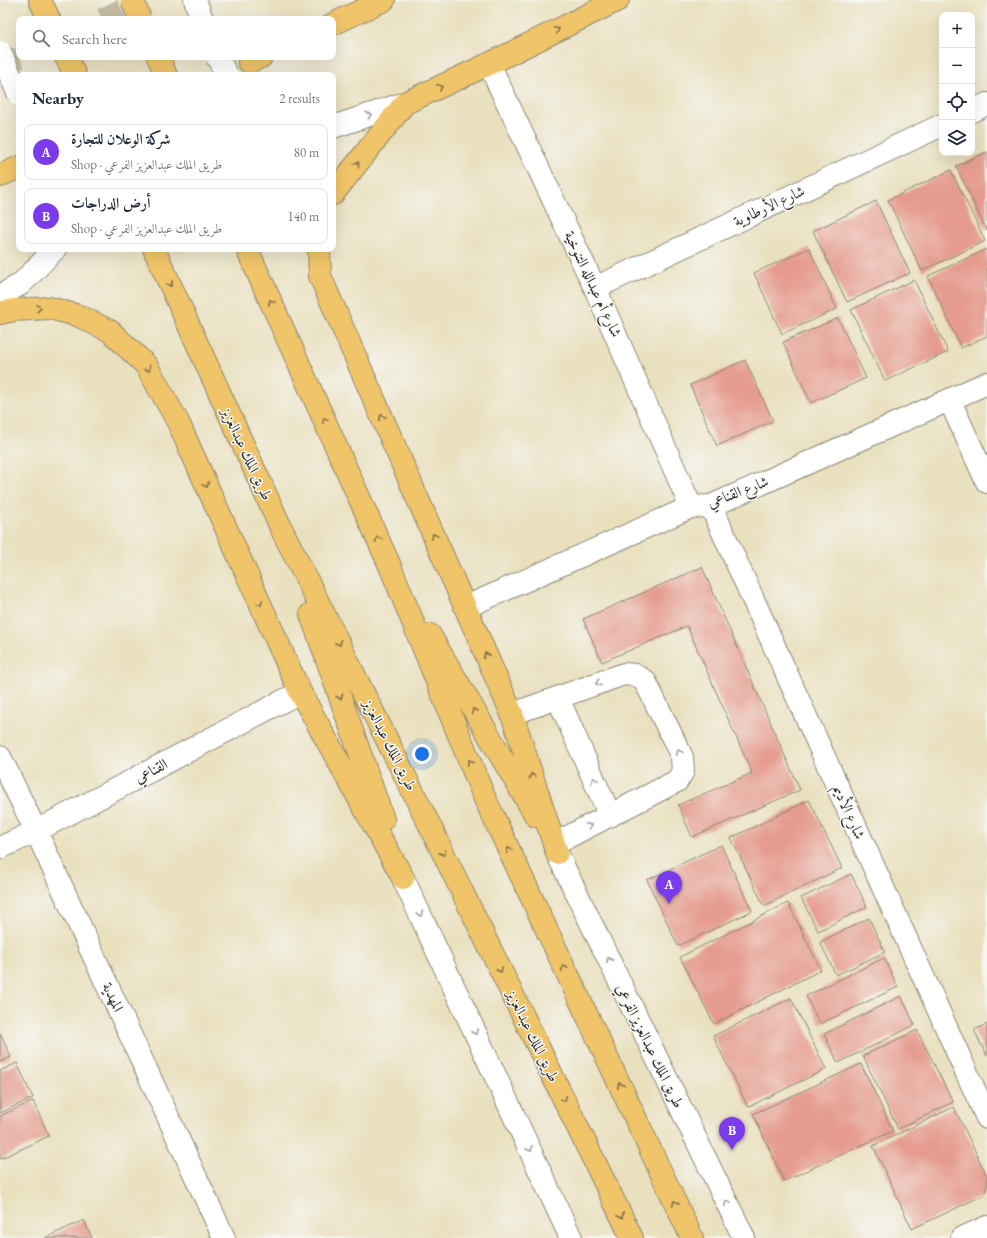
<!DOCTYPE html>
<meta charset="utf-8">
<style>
:root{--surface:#fff;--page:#f2f2f3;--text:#1f2937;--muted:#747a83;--line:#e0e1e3;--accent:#7c3aed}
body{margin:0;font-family:"EB Garamond",Amiri,serif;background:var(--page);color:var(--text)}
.controls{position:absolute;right:12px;top:12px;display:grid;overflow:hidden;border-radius:8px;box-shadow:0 4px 16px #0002}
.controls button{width:36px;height:36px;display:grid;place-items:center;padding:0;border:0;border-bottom:1px solid var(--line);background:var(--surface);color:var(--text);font:20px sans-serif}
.you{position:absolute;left:422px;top:754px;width:14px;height:14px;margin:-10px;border:3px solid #fff;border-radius:50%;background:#1a73e8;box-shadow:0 0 0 6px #1a73e833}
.badge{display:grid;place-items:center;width:26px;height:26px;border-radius:50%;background:var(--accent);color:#fff;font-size:13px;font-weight:700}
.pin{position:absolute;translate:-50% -33px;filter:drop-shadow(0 1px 2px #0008)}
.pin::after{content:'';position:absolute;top:21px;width:14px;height:12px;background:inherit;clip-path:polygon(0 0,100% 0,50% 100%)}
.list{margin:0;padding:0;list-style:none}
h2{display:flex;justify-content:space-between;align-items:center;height:52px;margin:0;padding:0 16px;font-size:17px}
h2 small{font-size:13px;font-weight:400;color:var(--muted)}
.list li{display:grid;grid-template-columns:26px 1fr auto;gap:12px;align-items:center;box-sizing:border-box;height:56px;margin:0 8px 8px;padding:0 8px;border:1px solid var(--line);border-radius:8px}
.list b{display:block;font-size:15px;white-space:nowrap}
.list p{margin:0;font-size:13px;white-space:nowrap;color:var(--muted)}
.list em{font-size:13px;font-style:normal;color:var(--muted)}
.icon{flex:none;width:22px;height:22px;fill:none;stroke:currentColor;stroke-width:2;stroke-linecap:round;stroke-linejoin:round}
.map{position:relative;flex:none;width:987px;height:1238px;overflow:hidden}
.search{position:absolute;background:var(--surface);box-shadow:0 4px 16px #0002;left:16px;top:16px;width:320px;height:44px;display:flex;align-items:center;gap:10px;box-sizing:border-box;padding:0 14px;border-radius:8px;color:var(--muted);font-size:15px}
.panel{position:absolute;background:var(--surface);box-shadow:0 4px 16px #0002;left:16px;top:72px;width:320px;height:180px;border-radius:8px}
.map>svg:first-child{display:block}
.building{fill:#e59c8e}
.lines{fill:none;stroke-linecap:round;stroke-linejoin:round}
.highway-tunnel{stroke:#c3bca1;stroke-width:22;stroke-dasharray:22 11;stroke-linecap:butt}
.minor-casing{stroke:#8a8674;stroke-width:24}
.major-casing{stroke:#8a8674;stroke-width:24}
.highway-casing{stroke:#8a8674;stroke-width:24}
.minor{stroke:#fff;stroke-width:22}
.major{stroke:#f0c469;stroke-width:22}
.highway{stroke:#f0c469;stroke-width:22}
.minor-bridge-casing{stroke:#8a8674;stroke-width:24;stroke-linecap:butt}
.major-bridge-casing{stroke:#8a8674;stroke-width:24;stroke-linecap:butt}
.minor-bridge{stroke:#fff;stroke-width:22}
.major-bridge{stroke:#f0c469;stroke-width:22}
.oneway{stroke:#847047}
.oneway2{stroke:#a0a0a0}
.labels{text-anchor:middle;stroke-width:3;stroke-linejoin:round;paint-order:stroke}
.street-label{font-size:15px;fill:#2b2b2b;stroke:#f6f6f2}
</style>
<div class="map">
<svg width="987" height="1238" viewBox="0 0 987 1238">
<rect width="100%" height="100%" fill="#f6f6f2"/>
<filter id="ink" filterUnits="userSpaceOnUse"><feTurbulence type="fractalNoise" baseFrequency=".025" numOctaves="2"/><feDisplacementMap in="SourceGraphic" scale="8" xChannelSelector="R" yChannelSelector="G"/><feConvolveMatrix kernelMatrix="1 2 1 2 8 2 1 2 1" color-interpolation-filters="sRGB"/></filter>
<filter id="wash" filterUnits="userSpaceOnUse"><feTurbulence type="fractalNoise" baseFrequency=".012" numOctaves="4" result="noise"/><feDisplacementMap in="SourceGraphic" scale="16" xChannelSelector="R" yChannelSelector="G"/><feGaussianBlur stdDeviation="0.9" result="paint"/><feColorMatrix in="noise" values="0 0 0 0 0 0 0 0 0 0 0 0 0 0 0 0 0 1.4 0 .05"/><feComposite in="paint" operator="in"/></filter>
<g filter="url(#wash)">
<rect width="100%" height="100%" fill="#e9e0be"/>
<g id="blocks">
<path class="building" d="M987,152V231L956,166Z
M951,170L985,241L922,271L888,200Z
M876,201L910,273L847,302L813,231Z
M809,248L837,309L782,334L754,273Z
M987,249V336L961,348L928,276Z
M914,280L948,352L885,381L851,310Z
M838,318L866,378L811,403L783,342Z
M745,360L773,421L717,446L690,385Z
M702,567L800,790L692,837L678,805L752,773L687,626L602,662L583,619Z
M809,800L842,868L764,906L731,838Z
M721,845L752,911L678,946L647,880Z
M851,874L867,907L818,931L801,898Z
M788,903L821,970L714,1024L680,957Z
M869,918L885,952L836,975L820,942Z
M884,958L898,987L820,1024L806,996Z
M901,996L915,1025L838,1063L824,1034Z
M791,998L826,1069L748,1107L713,1036Z
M987,1024V1056L974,1030Z
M917,1030L953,1102L898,1129L863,1056Z
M0,1033L11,1057L0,1062Z
M17,1063L33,1098L0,1113V1071Z
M861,1064L893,1131L784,1181L753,1114Z
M33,1101L49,1136L0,1159V1116Z
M954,1107L987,1176V1186L984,1195L912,1229L873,1146Z
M84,1220L92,1238H45Z"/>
</g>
</g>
<g filter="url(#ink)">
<use href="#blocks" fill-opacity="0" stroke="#8a8674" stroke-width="1"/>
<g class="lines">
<path class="highway-tunnel" d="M102,19L143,0
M0,67L21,57"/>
<defs>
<path id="minor" d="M195,0L202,19
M489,64L595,288L691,507
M972,111L987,104
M333,127L405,103
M595,288L942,125
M0,296L21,284L55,249
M950,401L987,482
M711,506L987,1118
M466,607L691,507L711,506L987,383
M558,698L610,816
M512,714L624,674L635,675L645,681L682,757L683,771L677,781L554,844
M0,757L36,831L224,1238
M0,848L36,831L300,692
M557,853L744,1238
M403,878L571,1238
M962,1238L987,1227"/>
<path id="major" d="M40,0L49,19
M66,57L75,75
M158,57L166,75
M333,194L405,103L489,64L618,0
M154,249L281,528L426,818L632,1238
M247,249L390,566L485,799L692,1238
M319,249L320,276L512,714L557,853
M0,313L14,310L50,308L79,316L110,331L146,365L178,422L300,692L403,878
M311,614L383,819
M430,635L536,816"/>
<path id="highway" d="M333,24L384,0
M249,62L261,57
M0,176L19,167"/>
</defs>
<use href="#minor" class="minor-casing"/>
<use href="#major" class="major-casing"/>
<use href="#highway" class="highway-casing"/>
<use href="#minor" class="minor"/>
<use href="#major" class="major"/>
<use href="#highway" class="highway"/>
<defs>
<path id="minor-bridge" d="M0,52L19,95
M217,57L227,75"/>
<path id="major-bridge" d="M132,0L140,19"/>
</defs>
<use href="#minor-bridge" class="minor-bridge-casing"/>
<use href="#major-bridge" class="major-bridge-casing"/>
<use href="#minor-bridge" class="minor-bridge"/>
<use href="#major-bridge" class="major-bridge"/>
</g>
<defs><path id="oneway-chevron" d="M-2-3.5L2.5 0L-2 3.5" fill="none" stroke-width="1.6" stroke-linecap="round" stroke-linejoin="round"/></defs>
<g class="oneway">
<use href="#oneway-chevron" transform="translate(557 30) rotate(-26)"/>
<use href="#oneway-chevron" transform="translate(440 87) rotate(-25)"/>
<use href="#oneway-chevron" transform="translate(357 164) rotate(-52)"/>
<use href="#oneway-chevron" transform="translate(170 284) rotate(65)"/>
<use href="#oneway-chevron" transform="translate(271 302) rotate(-115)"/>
<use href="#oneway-chevron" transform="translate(39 308) rotate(-4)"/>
<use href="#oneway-chevron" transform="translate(148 369) rotate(57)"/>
<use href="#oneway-chevron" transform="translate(382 417) rotate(-114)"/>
<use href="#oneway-chevron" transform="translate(325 420) rotate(-114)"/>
<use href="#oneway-chevron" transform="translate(206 485) rotate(66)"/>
<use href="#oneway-chevron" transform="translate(434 536) rotate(-114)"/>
<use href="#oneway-chevron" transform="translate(378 539) rotate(-114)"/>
<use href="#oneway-chevron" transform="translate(260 603) rotate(66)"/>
<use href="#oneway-chevron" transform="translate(339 643) rotate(63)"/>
<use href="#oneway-chevron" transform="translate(486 655) rotate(-113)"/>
<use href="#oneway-chevron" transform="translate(340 697) rotate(71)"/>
<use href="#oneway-chevron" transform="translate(474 711) rotate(-120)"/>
<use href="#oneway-chevron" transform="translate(470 762) rotate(-112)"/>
<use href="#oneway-chevron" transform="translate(532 776) rotate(-108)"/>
<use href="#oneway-chevron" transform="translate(509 850) rotate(-115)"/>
<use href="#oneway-chevron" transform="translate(443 853) rotate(64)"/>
<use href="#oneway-chevron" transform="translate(564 968) rotate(-115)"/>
<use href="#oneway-chevron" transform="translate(500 970) rotate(64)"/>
<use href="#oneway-chevron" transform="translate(620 1085) rotate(-115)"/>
<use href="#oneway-chevron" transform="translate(564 1099) rotate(64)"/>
<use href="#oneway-chevron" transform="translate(675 1203) rotate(-115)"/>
<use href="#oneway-chevron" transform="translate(621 1216) rotate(64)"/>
</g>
<g class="oneway2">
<use href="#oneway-chevron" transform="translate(369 115) rotate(-19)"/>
<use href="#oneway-chevron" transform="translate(598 683) rotate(160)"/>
<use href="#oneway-chevron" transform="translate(679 752) rotate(-114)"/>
<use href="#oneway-chevron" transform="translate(594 780) rotate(-114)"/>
<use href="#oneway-chevron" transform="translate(589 826) rotate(-27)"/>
<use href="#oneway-chevron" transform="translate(420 914) rotate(65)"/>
<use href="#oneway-chevron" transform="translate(609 960) rotate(-116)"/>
<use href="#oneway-chevron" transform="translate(475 1032) rotate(65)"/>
<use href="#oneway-chevron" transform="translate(530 1149) rotate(65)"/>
<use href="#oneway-chevron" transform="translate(727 1203) rotate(-116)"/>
</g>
</g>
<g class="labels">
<g class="street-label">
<text transform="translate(769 206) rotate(-25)" y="5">شارع الأرطاوية</text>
<text transform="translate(593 284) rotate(65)" y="5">شارع أم عبدالله التنوخية</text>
<text transform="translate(247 454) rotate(65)" y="5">طريق الملك عبدالعزيز</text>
<text transform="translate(738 492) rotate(-21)" y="5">شارع القناعي</text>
<text transform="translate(390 745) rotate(63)" y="5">طريق الملك عبدالعزيز</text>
<text transform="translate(151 771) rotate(-28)" y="5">القناعي</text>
<text transform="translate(849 812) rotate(66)" y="5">شارع الأديم</text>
<text transform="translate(113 997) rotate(65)" y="5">المهدية</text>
<text transform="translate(533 1036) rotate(64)" y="5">طريق الملك عبدالعزيز</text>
<text transform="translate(650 1046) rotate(64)" y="5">طريق الملك عبدالعزيز الفرعي</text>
</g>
</g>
</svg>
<div class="controls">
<button>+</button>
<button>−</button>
<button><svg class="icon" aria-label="locate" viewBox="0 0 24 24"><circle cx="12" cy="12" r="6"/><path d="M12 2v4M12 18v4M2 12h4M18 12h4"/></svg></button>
<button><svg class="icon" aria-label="layers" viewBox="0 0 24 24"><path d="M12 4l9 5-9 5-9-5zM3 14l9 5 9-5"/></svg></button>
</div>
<div class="you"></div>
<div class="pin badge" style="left:669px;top:904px">A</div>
<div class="pin badge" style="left:732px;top:1150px">B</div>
<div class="search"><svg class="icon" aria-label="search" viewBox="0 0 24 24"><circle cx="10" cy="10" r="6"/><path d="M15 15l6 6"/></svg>Search here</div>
<section class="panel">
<h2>Nearby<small>2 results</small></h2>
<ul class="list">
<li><span class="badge">A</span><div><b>شركة الوعلان للتجارة</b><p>Shop · طريق الملك عبدالعزيز الفرعي</p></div><em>80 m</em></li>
<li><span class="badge">B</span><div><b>أرض الدراجات</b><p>Shop · طريق الملك عبدالعزيز الفرعي</p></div><em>140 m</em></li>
</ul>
</section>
</div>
